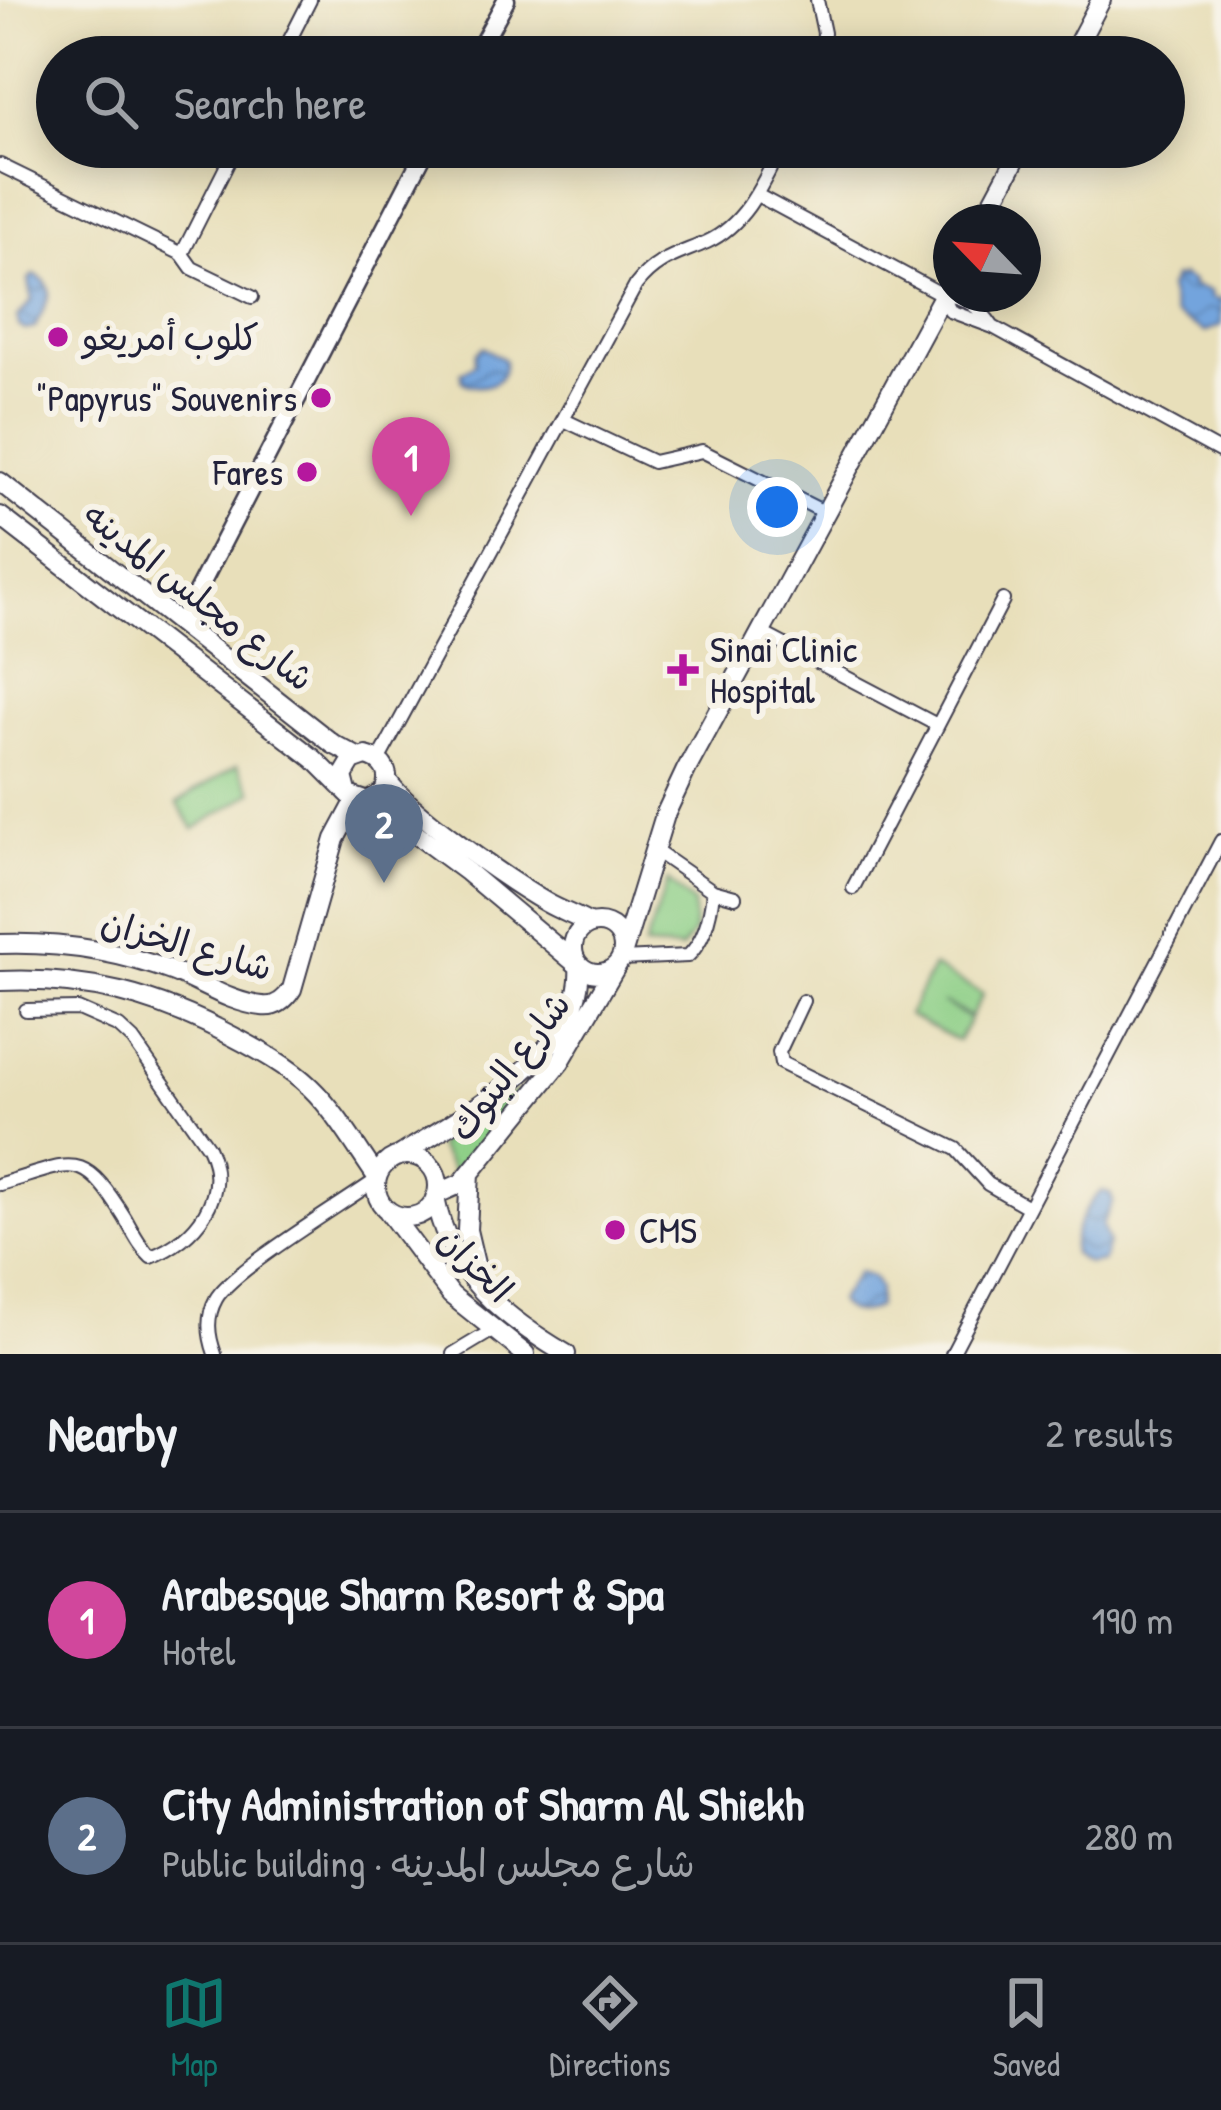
<!DOCTYPE html>
<meta charset="utf-8">
<style>
:root{--surface:#171b24;--page:#20242c;--text:#f1f3f6;--muted:#9ea1a6;--line:#363941;--accent:#0f766e}
body{margin:0;font-family:"Patrick Hand","Playpen Sans Arabic",sans-serif;background:var(--page);color:var(--text)}
.compass{position:absolute;left:933px;top:204px;width:108px;height:108px;border-radius:50%;background:var(--surface);box-shadow:0 6px 30px #0003;rotate:295deg}
.you{position:absolute;left:777px;top:507px;width:42px;height:42px;margin:-30px;border:9px solid #fff;border-radius:50%;background:#1a73e8;box-shadow:0 0 0 18px #1a73e833}
.badge{display:grid;place-items:center;width:78px;height:78px;border-radius:50%;background:var(--accent);color:#fff;font-size:39px;font-weight:700}
.pin{position:absolute;translate:-50% -99px;filter:drop-shadow(0 3px 6px #0008)}
.pin::after{content:'';position:absolute;top:63px;width:42px;height:36px;background:inherit;clip-path:polygon(0 0,100% 0,50% 100%)}
.list{margin:0;padding:0;list-style:none}
h2{display:flex;justify-content:space-between;align-items:center;height:156px;margin:0;padding:0 48px;font-size:51px}
h2 small{font-size:39px;font-weight:400;color:var(--muted)}
.list li{display:grid;grid-template-columns:78px 1fr auto;gap:36px;align-items:center;box-sizing:border-box;height:216px;padding:0 48px;border-top:3px solid var(--line)}
.list b{display:block;font-size:45px;white-space:nowrap}
.list p{margin:0;font-size:39px;white-space:nowrap;color:var(--muted)}
.list em{font-size:39px;font-style:normal;color:var(--muted)}
.icon{flex:none;width:66px;height:66px;fill:none;stroke:currentColor;stroke-width:2;stroke-linecap:round;stroke-linejoin:round}
.map{position:relative;flex:none;width:1221px;height:1354px;overflow:hidden}
.search{position:absolute;background:var(--surface);box-shadow:0 6px 30px #0003;left:36px;right:36px;top:36px;height:132px;display:flex;align-items:center;gap:30px;box-sizing:border-box;padding:0 42px;border-radius:66px;color:var(--muted);font-size:45px}
.sheet{height:588px;background:var(--surface)}
nav{display:flex;justify-content:space-around;align-items:center;box-sizing:border-box;height:168px;border-top:3px solid var(--line);background:var(--surface);font-size:33px;color:var(--muted)}
nav a{display:grid;justify-items:center;gap:6px}
nav .on{color:var(--accent)}
.map>svg:first-child{display:block}
.grass{fill:#8ecf87;stroke:#587861;stroke-width:3}
.water{fill:url(#water-waves);stroke:#4a638c;stroke-width:3}
.lines{fill:none;stroke-linecap:round;stroke-linejoin:round}
.minor-casing{stroke:#403e4e;stroke-width:16}
.tertiary-casing{stroke:#403e4e;stroke-width:21}
.secondary-casing{stroke:#403e4e;stroke-width:22}
.minor{stroke:#fff;stroke-width:12}
.tertiary{stroke:#fff;stroke-width:16}
.secondary{stroke:#fff;stroke-width:18}
.poi-dot{fill:#b5179e;stroke:#f7f3e8;stroke-width:4.5}
.labels{text-anchor:middle;stroke-width:12;stroke-linejoin:round;paint-order:stroke}
.poi-label{font-size:36px;fill:#22223b;stroke:#f7f3e8;text-anchor:start}
.street-label{font-size:36px;fill:#22223b;stroke:#f7f3e8}
</style>
<div class="map">
<svg width="1221" height="1354" viewBox="0 0 1221 1354">
<defs>
<pattern id="water-waves" width="16" height="10" patternUnits="userSpaceOnUse" patternTransform="scale(3)"><rect width="16" height="10" fill="#73a4dd"/><path d="M0 5q4-4 8 0t8 0" fill="none" stroke="#5e85b4"/></pattern>
</defs>
<rect width="100%" height="100%" fill="#f7f3e8"/>
<filter id="ink" filterUnits="userSpaceOnUse"><feTurbulence type="fractalNoise" baseFrequency=".00833" numOctaves="2"/><feDisplacementMap in="SourceGraphic" scale="24" xChannelSelector="R" yChannelSelector="G"/><feConvolveMatrix kernelMatrix="1 2 1 2 8 2 1 2 1" color-interpolation-filters="sRGB"/></filter>
<filter id="wash" filterUnits="userSpaceOnUse"><feTurbulence type="fractalNoise" baseFrequency=".004" numOctaves="4" result="noise"/><feDisplacementMap in="SourceGraphic" scale="48" xChannelSelector="R" yChannelSelector="G"/><feGaussianBlur stdDeviation="2.7" result="paint"/><feColorMatrix in="noise" values="0 0 0 0 0 0 0 0 0 0 0 0 0 0 0 0 0 1.4 0 .05"/><feComposite in="paint" operator="in"/></filter>
<g filter="url(#wash)">
<rect width="100%" height="100%" fill="#e8dfba"/>
<path class="grass" d="M237,765L253,792L194,829L177,803Z
M668,881L693,904L694,932L681,949L644,947Z
M933,967L983,994L971,1017L942,1002L970,1019L958,1041L908,1015Z
M516,1091L517,1097L467,1166L454,1175L437,1145Z"/>
<path class="water" d="M34,275C63,286 42,309 35,328L25,330L19,326L18,317L32,300L29,279Z
M1181,276L1192,282L1191,286L1211,292L1210,297L1219,301L1221,298V325L1205,332L1174,314L1168,288L1174,277L1179,280Z
M483,347L504,360C508,384 481,392 463,382L461,373L475,364L476,353Z
M1102,1191L1110,1193L1113,1201L1102,1225L1108,1243L1103,1261L1088,1264L1073,1254C1070,1235 1087,1203 1102,1191Z
M858,1272L873,1278L879,1288L877,1307C862,1315 848,1317 838,1301Z"/>
</g>
<g filter="url(#ink)">
<g class="lines">
<defs>
<path id="minor" d="M817,0L824,33L822,57
M281,57L310,0
M236,147L182,254L192,268L252,297
M0,165L182,254
M757,195L943,295C966,296 981,309 993,327
M943,297L950,311L993,327L1221,452
M564,420L653,462L702,451L824,512
M762,633L937,725
M378,761L636,285C657,258 678,255 707,242C746,224 763,183 781,147
M654,850L713,891
M853,888L1003,600
M621,959L688,956C705,940 711,913 713,891L735,897
M803,1001L779,1052L781,1063L956,1149L988,1184L1028,1207
M0,1184C74,1163 81,1147 125,1218C133,1232 140,1247 151,1257C196,1239 231,1195 208,1147L133,1040L119,1027L78,1009L26,1010
M215,1354C208,1335 206,1317 216,1299C231,1271 344,1203 376,1180
M453,1354L493,1330
M952,1354L1221,841"/>
<path id="tertiary" d="M475,57L506,0
M181,623L427,147"/>
<path id="secondary" d="M1071,57L1101,0
M982,222L1022,147
M0,482L333,744L359,758
M0,516L314,759L351,796L369,802L384,792C392,774 384,760 366,756L352,761L343,776L347,792
M387,780C407,811 512,883 547,903C561,911 576,916 590,924
M363,802L394,818L467,872L579,966C586,1052 463,1115 399,1156
M573 948a25 25 0 1 1 50 0a25 25 0 1 1-50 0Z
M0,944C60,942 118,951 174,972C202,983 231,1003 262,1006C276,1008 285,1000 292,989L335,839L356,800
M622,955L665,815L686,770L951,281
M0,981C86,977 157,996 232,1036C259,1050 288,1066 310,1087C336,1112 356,1147 377,1177
M376 1186a31 31 0 1 1 62 0a31 31 0 1 1-62 0Z
M470,1173L467,1230L479,1281
M437,1194L462,1183L560,1062L618,963
M435,1198C450,1275 502,1316 566,1354
M388,1211L451,1295L525,1354"/>
</defs>
<use href="#minor" class="minor-casing"/>
<use href="#tertiary" class="tertiary-casing"/>
<use href="#secondary" class="secondary-casing"/>
<use href="#minor" class="minor"/>
<use href="#tertiary" class="tertiary"/>
<use href="#secondary" class="secondary"/>
</g>
</g>
<g class="poi-dot">
<circle cx="58" cy="337" r="12"/>
<circle cx="321" cy="398" r="12"/>
<circle cx="307" cy="472" r="12"/>
<path d="M677 652h12v12h12v12h-12v12h-12v-12h-12v-12h12z"/>
<circle cx="615" cy="1230" r="12"/>
</g>
<g class="labels">
<g class="poi-label">
<text x="82" y="350">كلوب أمريغو</text>
<text x="297" y="411" text-anchor="end">"Papyrus" Souvenirs</text>
<text x="283" y="485" text-anchor="end">Fares</text>
<text x="710" y="662">Sinai Clinic<tspan x="710" dy="41">Hospital</tspan></text>
<text x="639" y="1243">CMS</text>
</g>
<g class="street-label">
<text transform="translate(199 596) rotate(38)" y="13">شارع مجلس المدينه</text>
<text transform="translate(187 944) rotate(16)" y="13">شارع الخزان</text>
<text transform="translate(509 1066) rotate(-53)" y="13">شارع البنوك</text>
<text transform="translate(476 1264) rotate(46)" y="13">الخزان</text>
</g>
</g>
</svg>
<svg class="compass" viewBox="-18 -18 36 36"><path d="M0-13l5 13h-10z" fill="#e53935"/><path d="M0 13l5-13h-10z" fill="#9ea1a6"/></svg>
<div class="you"></div>
<div class="pin badge" style="left:411px;top:516px;background:#d1479c">1</div>
<div class="pin badge" style="left:384px;top:883px;background:#5c6f8a">2</div>
<div class="search"><svg class="icon" aria-label="search" viewBox="0 0 24 24"><circle cx="10" cy="10" r="6"/><path d="M15 15l6 6"/></svg>Search here</div>
</div>
<section class="sheet">
<h2>Nearby<small>2 results</small></h2>
<ul class="list">
<li><span class="badge" style="background:#d1479c">1</span><div><b>Arabesque Sharm Resort &amp; Spa</b><p>Hotel</p></div><em>190 m</em></li>
<li><span class="badge" style="background:#5c6f8a">2</span><div><b>City Administration of Sharm Al Shiekh</b><p>Public building · شارع مجلس المدينه</p></div><em>280 m</em></li>
</ul>
</section>
<nav>
<a class="on"><svg class="icon" aria-label="map" viewBox="0 0 24 24"><path d="M3 6l6-2 6 2 6-2v14l-6 2-6-2-6 2zM9 4v14M15 6v14"/></svg>Map</a>
<a><svg class="icon" aria-label="directions" viewBox="0 0 24 24"><path d="M12 3l9 9-9 9-9-9zM9 14v-3h6M13 9l2 2-2 2"/></svg>Directions</a>
<a><svg class="icon" aria-label="saved" viewBox="0 0 24 24"><path d="M7 4h10v16l-5-4-5 4z"/></svg>Saved</a>
</nav>
